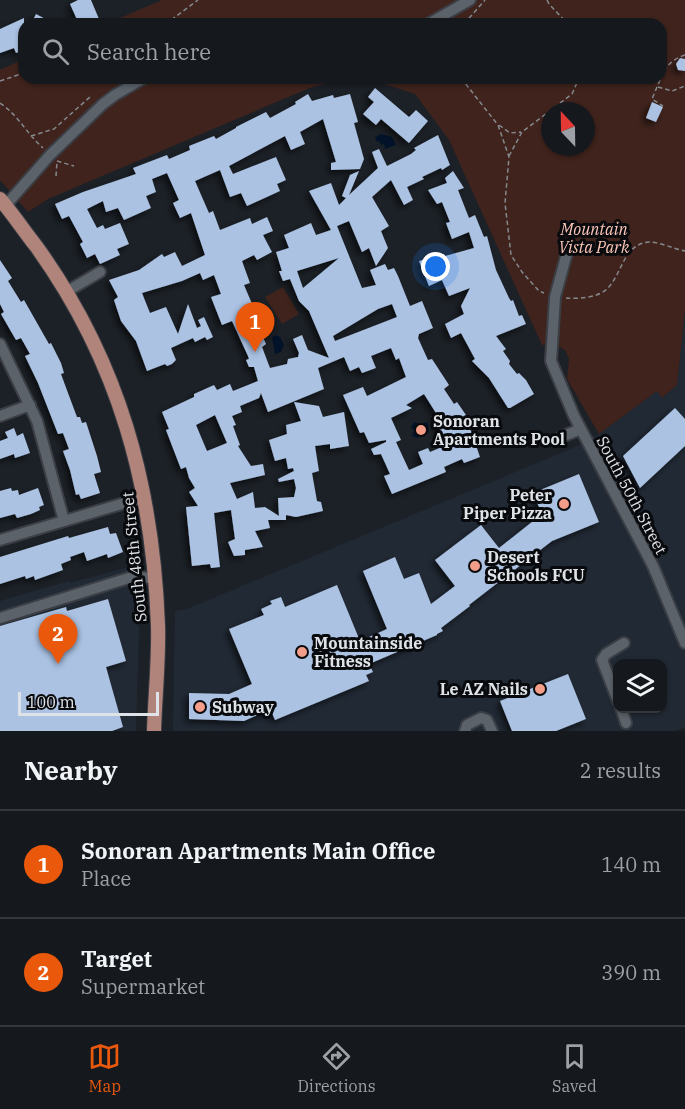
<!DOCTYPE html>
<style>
:root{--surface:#15191d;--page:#22262a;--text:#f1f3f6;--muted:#9da0a4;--line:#34383b;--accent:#ea580c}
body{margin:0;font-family:"IBM Plex Serif",serif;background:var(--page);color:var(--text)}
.controls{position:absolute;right:18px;bottom:18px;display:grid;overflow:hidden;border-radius:12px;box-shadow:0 2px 4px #0004}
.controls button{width:54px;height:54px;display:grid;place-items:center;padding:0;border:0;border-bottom:2px solid var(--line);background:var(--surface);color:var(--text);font:30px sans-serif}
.compass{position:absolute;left:541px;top:102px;width:54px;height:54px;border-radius:50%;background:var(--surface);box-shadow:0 2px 4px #0004;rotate:338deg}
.scale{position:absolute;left:18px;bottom:15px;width:141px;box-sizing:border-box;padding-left:6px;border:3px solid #dfe3e7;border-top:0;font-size:16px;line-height:21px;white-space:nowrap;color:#dfe3e7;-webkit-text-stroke:4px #080a0d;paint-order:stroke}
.you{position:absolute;left:436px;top:267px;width:21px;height:21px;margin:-15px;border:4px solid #fff;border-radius:50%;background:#1a73e8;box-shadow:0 0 0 9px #1a73e833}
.badge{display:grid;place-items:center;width:39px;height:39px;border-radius:50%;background:var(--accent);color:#fff;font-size:20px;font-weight:700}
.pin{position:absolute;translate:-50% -50px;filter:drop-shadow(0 2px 3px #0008)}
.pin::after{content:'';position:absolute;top:32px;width:21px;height:18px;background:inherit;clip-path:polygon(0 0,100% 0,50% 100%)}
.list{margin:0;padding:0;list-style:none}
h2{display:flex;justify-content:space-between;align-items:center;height:78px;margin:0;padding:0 24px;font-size:26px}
h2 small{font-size:20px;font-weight:400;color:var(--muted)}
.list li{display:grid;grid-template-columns:39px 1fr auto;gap:18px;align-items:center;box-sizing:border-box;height:108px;padding:0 24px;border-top:2px solid var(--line)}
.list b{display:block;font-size:22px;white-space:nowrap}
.list p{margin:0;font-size:20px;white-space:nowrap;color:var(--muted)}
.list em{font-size:20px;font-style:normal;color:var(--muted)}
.icon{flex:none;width:33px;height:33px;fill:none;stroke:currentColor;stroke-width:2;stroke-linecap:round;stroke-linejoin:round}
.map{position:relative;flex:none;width:685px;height:731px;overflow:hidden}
.search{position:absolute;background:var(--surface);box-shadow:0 2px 4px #0004;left:18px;right:18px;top:18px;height:66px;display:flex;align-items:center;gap:15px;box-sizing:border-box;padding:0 21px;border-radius:18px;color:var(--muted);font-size:22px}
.sheet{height:294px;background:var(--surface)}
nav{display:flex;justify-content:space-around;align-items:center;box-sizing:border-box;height:84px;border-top:2px solid var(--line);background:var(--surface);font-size:16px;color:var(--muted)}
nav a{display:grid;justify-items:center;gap:3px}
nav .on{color:var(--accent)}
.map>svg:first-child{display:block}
.built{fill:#212934;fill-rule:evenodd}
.green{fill:#3f231c;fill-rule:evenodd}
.water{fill:#021229}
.building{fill:#abc2e3;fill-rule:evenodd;filter:url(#shadow)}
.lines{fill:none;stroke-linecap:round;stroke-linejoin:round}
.minor-casing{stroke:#3b3e44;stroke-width:14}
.major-casing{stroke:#3b3e44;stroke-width:16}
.path{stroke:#85898e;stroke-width:1.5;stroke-dasharray:4.5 3;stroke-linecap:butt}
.minor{stroke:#5c6269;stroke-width:10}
.major{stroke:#b0847b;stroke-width:14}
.poi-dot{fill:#f49e89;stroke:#080a0d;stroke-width:2}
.labels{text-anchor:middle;stroke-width:6;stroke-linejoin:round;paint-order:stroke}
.park-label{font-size:16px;font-style:italic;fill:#ffc7b9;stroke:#080a0d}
.poi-label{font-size:16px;font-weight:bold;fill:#dfe3e7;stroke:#080a0d;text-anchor:start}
.street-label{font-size:16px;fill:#dfe3e7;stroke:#080a0d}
</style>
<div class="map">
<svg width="685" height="731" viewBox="0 0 685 731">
<defs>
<filter id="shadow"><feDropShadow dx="-3.5" dy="3.5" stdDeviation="3" flood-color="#0009"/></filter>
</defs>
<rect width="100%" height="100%" fill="#1c2127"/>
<path class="built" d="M685,310V727L676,731H173L175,611L187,609L575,447L599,434L657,391L663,397L677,385ZM618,664H662V708H618Z
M139,564V624L136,731H0V601L69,581L70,583Z"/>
<path class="green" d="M162,0H685V310L677,385L662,398L657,391L599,434L567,379L569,359L565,350L555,344L542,345L449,140L415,94L366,78H661V24H106ZM550,111H586V147H550Z
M24,59V78H352L312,87L48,199L28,212L0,180V70Z
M283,287L299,314L282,324L265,297Z"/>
<path class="water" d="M381,134L392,137L396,145L385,149L384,144L381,145L379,141L377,142L375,137Z
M276,335L280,337L284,345L281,352L275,354L272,337Z
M414,422L423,425L425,422L428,423L429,432L423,435L420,434L418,438L412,436L414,430L411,428Z"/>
<path class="building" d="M78,0H91L99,19L87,24H79L70,4Z
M36,14L55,24H31Z
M24,18V50L16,53L14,48L0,53V29Z
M680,58L685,59V71L678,70L676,64Z
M375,88L409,117L416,110L428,121L409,143L381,119L376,125L363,114L374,102L368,97Z
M308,94L312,101L333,95L334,98L350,94L358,122L354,123L364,159L360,169L331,170V163L336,162L323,119L300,132L305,144L291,150L285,136L229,166L233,174L276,157L286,180L277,184L280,191L247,206L241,193L230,197L220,170L195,181L209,213L213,211L220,230L250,218L252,224L267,217L273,231L263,235L272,252L257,260L254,255L242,261L250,283L244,285L256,313L262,311L266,319L268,327L260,330L266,344L262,347L270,368L287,364L288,359L298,357L299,353L293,339L302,335L308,350L329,358L309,311L299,301L290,279L283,281L279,271H282L276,252L289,248L284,235L311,223L316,235L331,230L309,191L331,183L339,205L346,198L342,196L350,175L359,171L349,195L378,168L372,152L379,149L387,166L411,154L416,150L414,148L438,135L450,165L442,170L441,168L422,177L424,179L407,187L413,200L404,205L391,180L372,197L389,226L381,231L388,248L376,266L369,248L362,252L349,221L337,226L362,288L376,285L370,270L385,264L388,270L394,268L398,276L410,306L422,301L433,328L419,334L418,338L428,360L432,359L449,385L444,389L454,404L457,402L466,415L463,417L471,431L480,457L464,463L462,459L444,467L446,472L392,494L384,476L390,474L381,454L374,455L371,449L386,442V440L369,443L364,432L360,433L343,395L363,387L367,396L406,377L399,358L396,360L391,348L371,356L376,368L362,373L359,367L350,371L344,357L318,368L324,389L268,412L261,393L259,398L240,406L242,412L232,416L236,425L233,426L240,445L238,446L251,466L263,464L265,475L230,483L237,499L253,492L255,508L265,507L279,516L278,498L294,497L296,488L294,479L279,482L278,479L294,471L293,468L288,469L286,458L275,461L269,440L287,434L286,425L301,421L294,402L319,406L323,417L344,412L349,446L330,449V444L315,446L319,471L312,473L317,501L321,502L323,511L296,517L286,515V520H268L270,528L255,531L263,547L245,550V555L234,556L228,542L235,539L231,510L214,513L220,567L211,568L210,564L192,566L186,507L198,506L189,492L195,488L189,478L186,467L181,469L166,430L169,429L162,412L194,397V394L214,385L217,390L230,384L233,391L258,381L254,367H249L246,360L249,359L248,356L232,321L222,325L211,297L221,294L214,275L203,280L200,273L182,281L142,293L150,313L166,307L178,334L188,304L197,328L201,326L198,320L204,317L213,337L207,340L205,337L195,342L193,338L171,348L176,360L172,364L167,366L165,364L147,371L136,341L121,321L114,300L118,297L109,280L139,270L162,254L164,257L175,252L182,266L205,255L191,213L180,218L173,203L179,200L167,173L152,179L156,192L146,196L151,208L124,220L118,208L106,212L103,201L87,209L97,228L103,225L105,229L120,223L129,244L117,249L120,255L100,264L95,254L87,258L80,244L83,242L69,216L62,219L55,204L83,192L136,174L133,168L167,155L169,159L190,150L189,146L214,136L216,139L236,128V127L266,112L270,118L296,104L295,102ZM339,258L303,288L297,271ZM392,304L397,317L335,341L333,336L378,309ZM424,394L441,421L431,416L449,444L430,452L428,448L418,452L423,464L409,470L396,442L401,440L391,418L412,408L406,405ZM215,415L227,443L207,451L196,425Z
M652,102L663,107L656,122L646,118Z
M453,171L464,188L458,190L469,218L475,215L484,237L487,236L496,270L509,298L511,301L513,300L519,316L522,315L526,324L496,336L506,349L503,351L510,361L509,364L517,374L519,373L526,380L534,394L510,408H508L489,378L472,361L475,359L461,333L451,338L445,324L464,314L461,306L470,288L449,296L442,280L429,286L419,261L444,254L445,256L474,248L469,232L452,239L446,223L450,222L442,202L437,204L428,190L447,183L445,178Z
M0,260L12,278L8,281L21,302L24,300L49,344L51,343L61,363L64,373L61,374L68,393L77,417H80L82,423L86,422L97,456L101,472L94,474L100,493L81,499L79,494L76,495L70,470L63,451L69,449L63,433L58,434L38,383L25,356L30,354L21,338L16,340L1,314L4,312L0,304Z
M675,408L685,419V446L640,488L623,456Z
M14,428L17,436L23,433L30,453L15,458L14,454L0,459V441L8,438L5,432Z
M579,474L599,522L552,541L469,605L470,606L441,628L443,631L437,634V635L369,664L373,672L366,675L369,681L275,720L272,713L265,716L264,712L244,721L189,719V693L229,694L252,684L229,629L264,615L261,609L272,604L270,601L281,597L285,607L337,585L360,641L387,629L363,571L395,557L404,579L419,573L431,604L455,586L435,560L481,525L499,548L542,514L533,493Z
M11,488L12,491L18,490L19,495L38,488L44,505L39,507L40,510L31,514L17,518L15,514L0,518V491Z
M108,527L110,534L116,533L123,552L108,558L107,554L87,561L84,552L70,557L71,560L61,564L63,570L35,580L34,576L26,579L25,576L0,584V557L68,536L69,538Z
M108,599L126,661L106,667L123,727L112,731H0V626L66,607L67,611Z
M568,674L586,719L556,731H512L500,701Z"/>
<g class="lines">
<defs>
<path id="minor" d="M428,24L470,0
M6,205L50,155L103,104L115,95L144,78
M567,253L555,297L551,361L574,416L653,566L685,643
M66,292L100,272
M0,344L37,421L64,521
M0,416L30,405
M561,437L581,429
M0,540L145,497
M0,618L132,577L155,578
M618,701L602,660L606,654L624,643
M621,708L626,723
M465,731L467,725L481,718L487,720L492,731"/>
<path id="major" d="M0,199C13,214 24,231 36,246C119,361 153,486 158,626C159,661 155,696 154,731"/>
</defs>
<use href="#minor" class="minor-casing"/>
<use href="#major" class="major-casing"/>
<path class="path" d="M547,0L549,4L568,24
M157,24L171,20L198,0
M464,24L485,0
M461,78L498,125L509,157L505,203L511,255L522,272L539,291L544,293
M661,78C667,65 671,60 685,55
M660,80L652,99L663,106
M0,81L24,73
M658,87L672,91L685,86
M0,103C18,115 27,134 43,148
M499,125L510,133L521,132
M31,136L54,129L91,96
M509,156L522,132L572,94L579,78
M57,161L74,166
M56,176L57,162
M566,298C578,299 597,298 607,289C622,275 623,244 649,242C660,242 674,249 685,251"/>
<use href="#minor" class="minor"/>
<use href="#major" class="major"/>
</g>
<g class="poi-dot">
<circle cx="421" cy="430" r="6"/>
<circle cx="564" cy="504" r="6"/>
<circle cx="475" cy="566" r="6"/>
<circle cx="302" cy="652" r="6"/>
<circle cx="540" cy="689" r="6"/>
<circle cx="200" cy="707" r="6"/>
</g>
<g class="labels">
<g class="park-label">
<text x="594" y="235">Mountain<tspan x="594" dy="18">Vista Park</tspan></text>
</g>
<g class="poi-label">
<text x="433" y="427">Sonoran<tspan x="433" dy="18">Apartments Pool</tspan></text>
<text x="552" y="501" text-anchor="end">Peter<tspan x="552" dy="18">Piper Pizza</tspan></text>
<text x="487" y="563">Desert<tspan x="487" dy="18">Schools FCU</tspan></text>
<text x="314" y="649">Mountainside<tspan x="314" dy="18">Fitness</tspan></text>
<text x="528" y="695" text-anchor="end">Le AZ Nails</text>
<text x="212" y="713">Subway</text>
</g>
<g class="street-label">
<text transform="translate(632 495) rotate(62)" y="6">South 50th Street</text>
<text transform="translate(134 557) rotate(-96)" y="6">South 48th Street</text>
</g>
</g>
</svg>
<div class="controls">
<button><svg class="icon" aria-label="layers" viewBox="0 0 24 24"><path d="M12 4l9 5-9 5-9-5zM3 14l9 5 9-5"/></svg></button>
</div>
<svg class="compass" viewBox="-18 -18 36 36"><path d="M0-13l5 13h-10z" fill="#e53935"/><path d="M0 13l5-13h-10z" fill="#9da0a4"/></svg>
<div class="scale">100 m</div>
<div class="you"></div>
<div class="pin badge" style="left:255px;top:352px">1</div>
<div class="pin badge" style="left:58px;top:664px">2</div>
<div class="search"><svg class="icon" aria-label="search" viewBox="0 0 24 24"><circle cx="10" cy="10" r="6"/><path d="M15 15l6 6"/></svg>Search here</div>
</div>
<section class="sheet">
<h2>Nearby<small>2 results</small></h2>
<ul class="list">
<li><span class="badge">1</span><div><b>Sonoran Apartments Main Office</b><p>Place</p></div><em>140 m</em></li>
<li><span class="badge">2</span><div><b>Target</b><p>Supermarket</p></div><em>390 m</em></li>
</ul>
</section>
<nav>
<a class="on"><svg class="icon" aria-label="map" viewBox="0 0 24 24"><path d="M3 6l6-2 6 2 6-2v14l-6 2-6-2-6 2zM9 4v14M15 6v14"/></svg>Map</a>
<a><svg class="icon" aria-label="directions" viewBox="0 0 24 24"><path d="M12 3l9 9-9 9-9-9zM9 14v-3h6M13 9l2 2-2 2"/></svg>Directions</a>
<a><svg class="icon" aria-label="saved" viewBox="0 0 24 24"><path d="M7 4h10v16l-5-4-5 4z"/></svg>Saved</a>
</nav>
